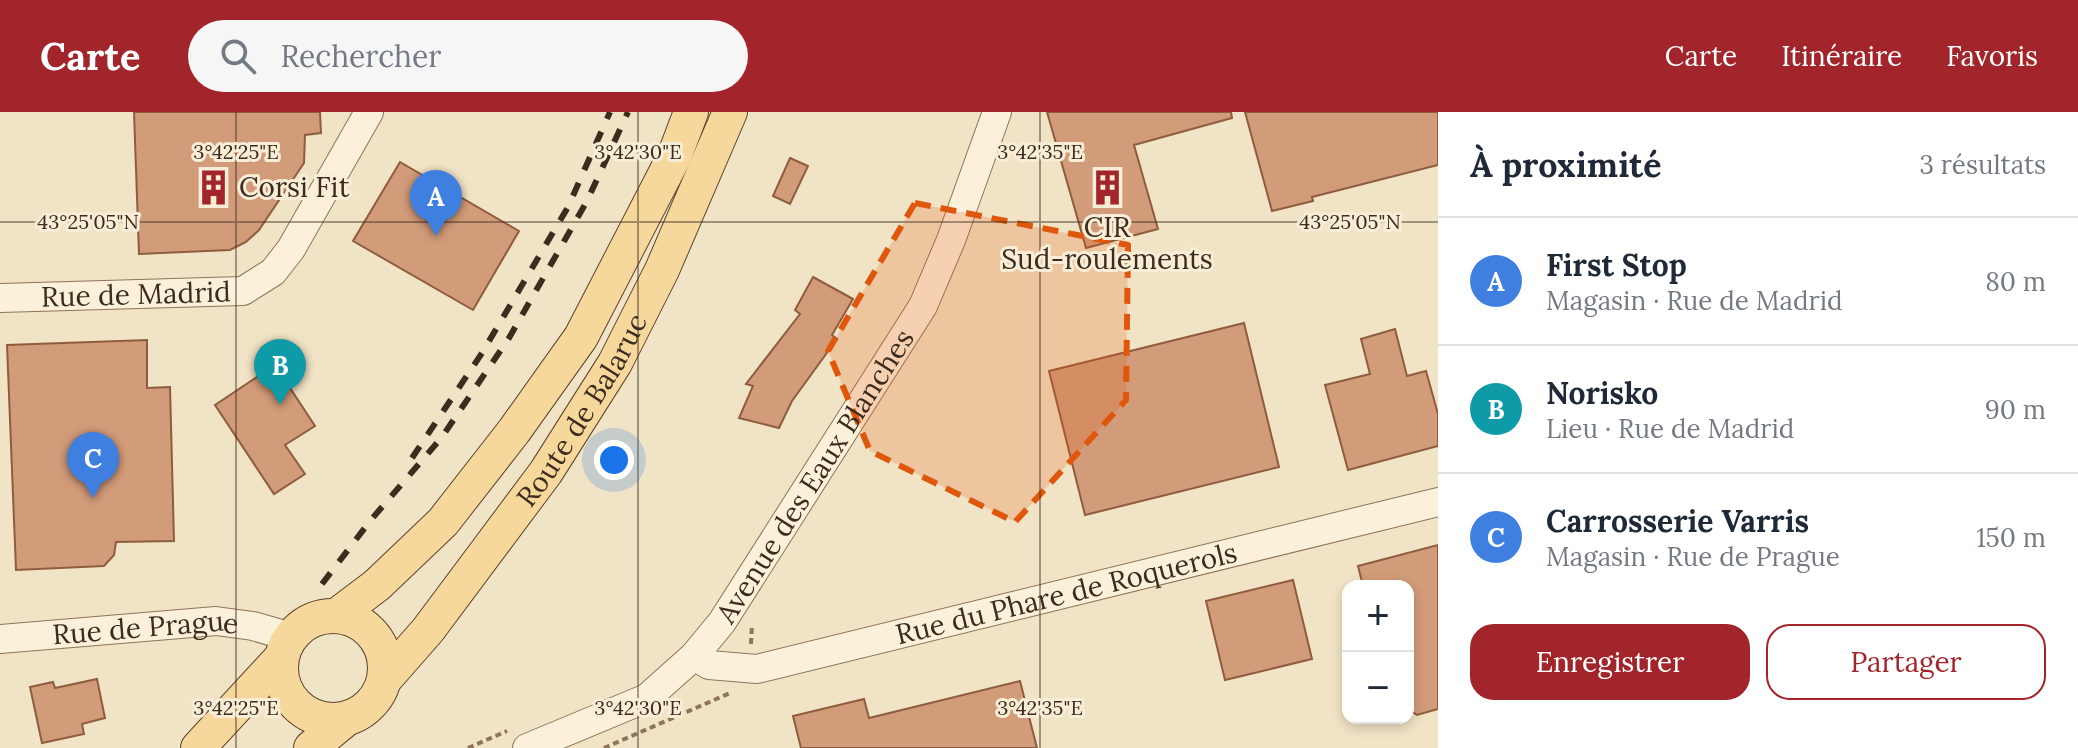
<!DOCTYPE html>
<html lang="fr">
<meta charset="utf-8">
<style>
:root{--surface:#fff;--page:#f6f6f7;--text:#1f2937;--muted:#747a83;--line:#e0e1e3;--accent:#a1252a}
body{margin:0;font-family:Lora,serif;background:var(--page);color:var(--text)}
.controls{position:absolute;right:24px;bottom:24px;display:grid;overflow:hidden;border-radius:16px;box-shadow:0 4px 12px #0003}
.controls button{width:72px;height:72px;display:grid;place-items:center;padding:0;border:0;border-bottom:2px solid var(--line);background:var(--surface);color:var(--text);font:40px sans-serif}
.you{position:absolute;left:614px;top:348px;width:28px;height:28px;margin:-20px;border:6px solid #fff;border-radius:50%;background:#1a73e8;box-shadow:0 0 0 12px #1a73e833}
.badge{display:grid;place-items:center;width:52px;height:52px;border-radius:50%;background:var(--accent);color:#fff;font-size:26px;font-weight:700}
.pin{position:absolute;translate:-50% -66px;filter:drop-shadow(0 2px 4px #0008)}
.pin::after{content:'';position:absolute;top:42px;width:28px;height:24px;background:inherit;clip-path:polygon(0 0,100% 0,50% 100%)}
.list{margin:0;padding:0;list-style:none}
h2{display:flex;justify-content:space-between;align-items:center;height:104px;margin:0;padding:0 32px;font-size:34px}
h2 small{font-size:26px;font-weight:400;color:var(--muted)}
.list li{display:grid;grid-template-columns:52px 1fr auto;gap:24px;align-items:center;box-sizing:border-box;height:128px;padding:0 32px;border-top:2px solid var(--line)}
.list b{display:block;font-size:30px;white-space:nowrap}
.list p{margin:0;font-size:26px;white-space:nowrap;color:var(--muted)}
.list em{font-size:26px;font-style:normal;color:var(--muted)}
.actions{display:flex;gap:16px;padding:24px 32px}
.actions a{flex:1;padding:18px 0;border:2px solid var(--accent);border-radius:24px;text-align:center;font-size:28px;color:var(--accent)}
.actions .main{background:var(--accent);color:#fff}
.icon{flex:none;width:44px;height:44px;fill:none;stroke:currentColor;stroke-width:2;stroke-linecap:round;stroke-linejoin:round}
.map{position:relative;flex:none;width:1438px;height:636px;overflow:hidden}
header{display:flex;align-items:center;gap:48px;box-sizing:border-box;height:112px;padding:0 40px;background:var(--accent);color:#fff}
header strong{font-size:38px}
nav{display:flex;gap:44px;margin-inline-start:auto;font-size:28px}
.search{width:560px;height:72px;background:var(--page);display:flex;align-items:center;gap:20px;box-sizing:border-box;padding:0 28px;border-radius:44px;color:var(--muted);font-size:30px}
main{display:flex}
aside{flex:1;background:var(--surface)}
.map>svg:first-child{display:block}
.building{fill:#d29b79;stroke:#8f5c3e;stroke-width:2}
.lines{fill:none;stroke-linecap:round;stroke-linejoin:round}
.minor-casing{stroke:#8e745a;stroke-width:30}
.major-casing{stroke:#5c422e;stroke-width:36}
.path{stroke:#8e745a;stroke-width:4;stroke-dasharray:6 4;stroke-linecap:butt}
.minor{stroke:#fbf0da;stroke-width:28}
.major{stroke:#f6d79c;stroke-width:34}
.rail{stroke:#3d2c1e;stroke-width:6;stroke-dasharray:14 14;stroke-linecap:butt}
.marked{fill:#df570d;fill-opacity:0.2;stroke:#df570d;stroke-width:6;stroke-dasharray:16 10;stroke-linejoin:round}
.ticks{fill:none;stroke:#3d2c1e;stroke-width:2;stroke-opacity:0.45}
.labels{text-anchor:middle;stroke-width:6;stroke-linejoin:round;paint-order:stroke}
.poi-label{font-size:28px;fill:#3d2c1e;stroke:#f8edd6;text-anchor:start}
.street-label{font-size:28px;fill:#3d2c1e;stroke:#f8edd6}
.ticks-label{font-size:20px;text-anchor:middle;fill:#3d2c1e;stroke:#f8edd6;stroke-width:6;stroke-linejoin:round;paint-order:stroke}
</style>
<header>
<strong>Carte</strong>
<div class="search"><svg class="icon" aria-label="search" viewBox="0 0 24 24"><circle cx="10" cy="10" r="6"/><path d="M15 15l6 6"/></svg>Rechercher</div>
<nav><a>Carte</a><a>Itinéraire</a><a>Favoris</a></nav>
</header>
<main>
<div class="map">
<svg width="1438" height="636" viewBox="0 0 1438 636">
<rect width="100%" height="100%" fill="#f1e3c5"/>
<path class="building" d="M134,0H320L321,21L305,23L304,51L259,118L246,130L230,138L139,142Z
M1047,0H1231L1232,6L1134,33L1158,117L1086,136Z
M1245,0H1438V53L1312,85L1313,89L1272,99Z
M790,46L808,54L790,92L773,84Z
M400,50L519,119L473,198L353,129Z
M813,165L853,187L832,223L837,227L792,289L779,316L739,306L753,274L746,272L800,202L795,198Z
M1244,211L1279,355L1085,403L1049,259Z
M1395,217L1407,264L1426,259L1438,302V334L1348,358L1325,273L1370,262L1361,227Z
M147,228V276L170,275L174,429L116,430L114,443L104,454L16,458L7,233Z
M275,253L315,314L285,333L305,362L274,382L215,293Z
M1438,433V597L1417,603L1408,597V474H1363L1358,454Z
M1293,468L1312,547L1225,568L1206,489Z
M97,567L105,606L82,612L84,622L42,631L30,575L53,570L55,576Z
M1020,569L1037,636H801L793,604L864,587L869,606Z"/>
<g class="lines">
<defs>
<g id="minor">
<path id="s1" d="M0,186L243,179L273,160L291,137L369,0"/>
<path id="s2" d="M0,527L216,509L253,514L291,525"/>
<path id="s3" d="M694,544L709,553L757,557L1438,390"/>
<path id="s4" d="M527,636L647,586L694,544L722,510L923,194L951,128L997,0"/>
</g>
<g id="major">
<circle cx="333" cy="556" r="52"/>
<path d="M336,504L377,473L443,410L514,319L581,225L674,45L691,0"/>
<path id="s5" d="M385,567L428,518L546,360L615,251L662,158L730,0"/>
<path d="M198,636L281,546"/>
<path d="M311,636L345,608"/>
</g>
</defs>
<use href="#minor" class="minor-casing"/>
<use href="#major" class="major-casing"/>
<path class="path" d="M751,532L752,513
M468,636L507,619
M604,636L730,581"/>
<use href="#minor" class="minor"/>
<use href="#major" class="major"/>
<path class="rail" d="M412,346L482,241L568,95L610,0
M322,472L370,409L442,325L509,226L587,89L628,0"/>
</g>
<path class="marked" d="M915,91L1128,133L1126,288L1015,410L870,339L828,239Z"/>
<path class="ticks" d="M236,0V636M638,0V636M1040,0V636M0,110H1438"/>
<defs>
<symbol id="building-bare" viewBox="-9 -9 18 18"><path d="M-4-6H4V6H1V3H-1V6H-4ZM-2.5-4.3h1.7v1.8h-1.7ZM.8-4.3h1.7v1.8H.8ZM-2.5-1h1.7V.8h-1.7ZM.8-1h1.7V.8H.8Z" fill="#a1252a" stroke="#f8edd6" stroke-width="2.5" paint-order="stroke"/></symbol>
</defs>
<g fill-rule="evenodd">
<use href="#building-bare" x="188" y="50" width="51" height="51"/>
<use href="#building-bare" x="1082" y="50" width="51" height="51"/>
</g>
<g class="labels">
<g class="poi-label">
<text x="239" y="85">Corsi Fit</text>
<text x="1107" y="125" text-anchor="middle">CIR<tspan x="1107" dy="32">Sud-roulements</tspan></text>
</g>
<g class="street-label">
<text dy="10" stroke="none"><textPath href="#s1" startOffset="136">Rue de Madrid</textPath></text>
<text dy="10" stroke="none"><textPath href="#s5" startOffset="334">Route de Balaruc</textPath></text>
<text dy="10" stroke="none"><textPath href="#s4" startOffset="410">Avenue des Eaux Blanches</textPath></text>
<text dy="10" stroke="none"><textPath href="#s3" startOffset="384">Rue du Phare de Roquerols</textPath></text>
<text dy="10" stroke="none"><textPath href="#s2" startOffset="146">Rue de Prague</textPath></text>
</g>
</g>
<g class="ticks-label">
<text x="236" y="47">3°42'25"E</text>
<text x="638" y="47">3°42'30"E</text>
<text x="1040" y="47">3°42'35"E</text>
<text x="88" y="117">43°25'05"N</text>
<text x="1350" y="117">43°25'05"N</text>
<text x="236" y="603">3°42'25"E</text>
<text x="638" y="603">3°42'30"E</text>
<text x="1040" y="603">3°42'35"E</text>
</g>
</svg>
<div class="controls">
<button>+</button>
<button>−</button>
</div>
<div class="you"></div>
<div class="pin badge" style="left:436px;top:124px;background:#3f7fe0">A</div>
<div class="pin badge" style="left:280px;top:293px;background:#0f9aa8">B</div>
<div class="pin badge" style="left:93px;top:386px;background:#3f7fe0">C</div>
</div>
<aside>
<h2>À proximité<small>3 résultats</small></h2>
<ul class="list">
<li><span class="badge" style="background:#3f7fe0">A</span><div><b>First Stop</b><p>Magasin · Rue de Madrid</p></div><em>80 m</em></li>
<li><span class="badge" style="background:#0f9aa8">B</span><div><b>Norisko</b><p>Lieu · Rue de Madrid</p></div><em>90 m</em></li>
<li><span class="badge" style="background:#3f7fe0">C</span><div><b>Carrosserie Varris</b><p>Magasin · Rue de Prague</p></div><em>150 m</em></li>
</ul>
<div class="actions"><a class="main">Enregistrer</a><a>Partager</a></div>
</aside>
</main>
